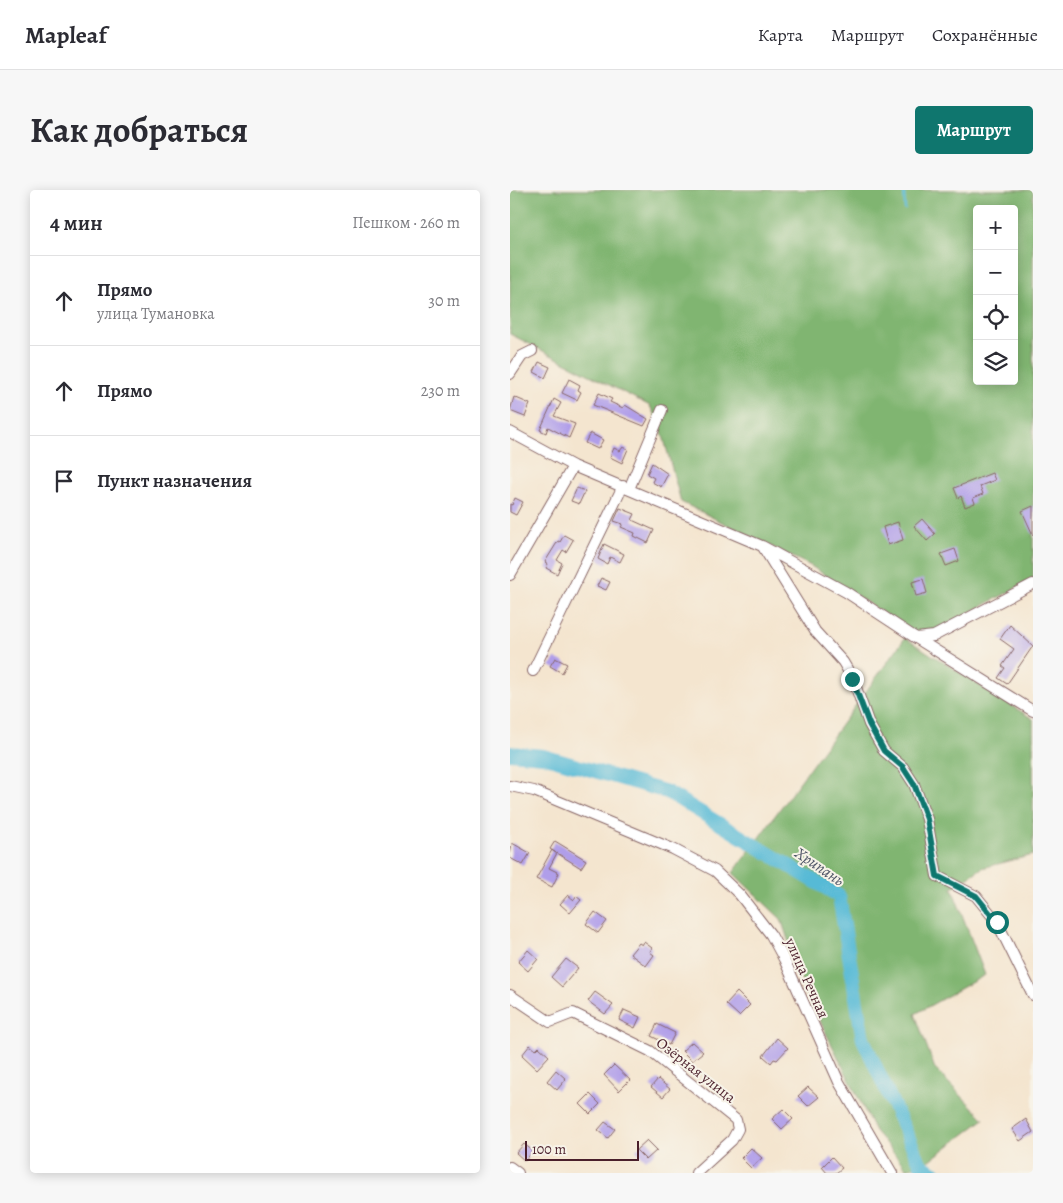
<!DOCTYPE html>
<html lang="ru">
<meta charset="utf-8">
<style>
:root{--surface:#fff;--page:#f7f7f7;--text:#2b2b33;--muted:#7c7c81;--line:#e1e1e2;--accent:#0f766e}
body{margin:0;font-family:Alegreya,serif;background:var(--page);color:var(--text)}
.controls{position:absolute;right:15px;top:15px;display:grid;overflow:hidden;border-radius:5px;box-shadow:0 2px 12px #0003}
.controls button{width:45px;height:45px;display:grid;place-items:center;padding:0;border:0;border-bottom:1px solid var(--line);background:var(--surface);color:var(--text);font:25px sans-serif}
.scale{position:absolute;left:15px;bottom:12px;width:114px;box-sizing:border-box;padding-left:5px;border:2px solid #4a1f2b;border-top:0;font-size:14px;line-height:18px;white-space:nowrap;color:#4a1f2b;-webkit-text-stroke:4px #f7f3e8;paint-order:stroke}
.stop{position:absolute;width:15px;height:15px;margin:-11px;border:4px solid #0f766e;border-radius:50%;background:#fff}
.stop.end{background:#0f766e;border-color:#fff;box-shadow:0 1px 5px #0008}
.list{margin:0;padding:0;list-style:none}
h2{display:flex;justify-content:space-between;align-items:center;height:65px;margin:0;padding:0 20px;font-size:21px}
h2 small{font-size:16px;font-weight:400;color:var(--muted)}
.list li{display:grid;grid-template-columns:32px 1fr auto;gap:15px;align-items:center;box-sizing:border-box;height:90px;padding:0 20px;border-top:1px solid var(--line)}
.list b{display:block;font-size:19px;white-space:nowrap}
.list p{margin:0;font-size:16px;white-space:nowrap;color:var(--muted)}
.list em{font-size:16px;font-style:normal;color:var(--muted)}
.icon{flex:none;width:28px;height:28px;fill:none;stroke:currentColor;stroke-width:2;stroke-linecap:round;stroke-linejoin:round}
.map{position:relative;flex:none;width:523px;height:983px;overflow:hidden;border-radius:5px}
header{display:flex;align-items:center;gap:30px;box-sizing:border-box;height:70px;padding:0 25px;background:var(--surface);border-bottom:1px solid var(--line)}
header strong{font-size:24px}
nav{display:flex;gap:28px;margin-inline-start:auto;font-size:18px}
.intro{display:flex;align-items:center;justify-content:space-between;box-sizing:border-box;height:120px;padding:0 30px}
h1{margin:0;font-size:35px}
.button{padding:12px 22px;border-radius:5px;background:var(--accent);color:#fff;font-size:18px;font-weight:700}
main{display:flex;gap:30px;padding:0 30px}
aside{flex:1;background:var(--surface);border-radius:5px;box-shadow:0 2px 12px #0003}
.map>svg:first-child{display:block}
.forest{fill:#80b571;stroke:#656a4e;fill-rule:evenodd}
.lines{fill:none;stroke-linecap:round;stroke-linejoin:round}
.stream{stroke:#57bad6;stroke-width:2.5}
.river{stroke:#57bad6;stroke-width:14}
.building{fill:#b09ee9}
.minor-casing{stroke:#866464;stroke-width:12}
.minor{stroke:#fff;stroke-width:10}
.route{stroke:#0f766e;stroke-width:6}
.labels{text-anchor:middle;stroke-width:4;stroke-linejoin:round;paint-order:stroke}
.street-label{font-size:15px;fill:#4a1f2b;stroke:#f7f3e8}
.water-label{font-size:16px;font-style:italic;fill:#4f5567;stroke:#f7f3e8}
</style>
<header>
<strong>Mapleaf</strong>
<nav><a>Карта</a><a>Маршрут</a><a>Сохранённые</a></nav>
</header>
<div class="intro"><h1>Как добраться</h1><a class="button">Маршрут</a></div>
<main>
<aside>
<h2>4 мин<small>Пешком · 260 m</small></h2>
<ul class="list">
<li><svg class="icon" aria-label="ahead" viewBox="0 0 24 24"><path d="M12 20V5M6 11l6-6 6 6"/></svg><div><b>Прямо</b><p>улица Тумановка</p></div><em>30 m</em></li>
<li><svg class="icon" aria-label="ahead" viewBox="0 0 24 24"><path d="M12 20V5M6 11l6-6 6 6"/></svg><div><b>Прямо</b></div><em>230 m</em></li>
<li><svg class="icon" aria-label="arrive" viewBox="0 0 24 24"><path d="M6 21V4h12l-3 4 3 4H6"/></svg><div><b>Пункт назначения</b></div></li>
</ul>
</aside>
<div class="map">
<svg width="523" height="983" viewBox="0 0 523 983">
<rect width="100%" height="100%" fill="#f7f3e8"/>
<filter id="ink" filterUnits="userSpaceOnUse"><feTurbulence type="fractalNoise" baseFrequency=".02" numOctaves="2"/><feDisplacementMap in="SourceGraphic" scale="10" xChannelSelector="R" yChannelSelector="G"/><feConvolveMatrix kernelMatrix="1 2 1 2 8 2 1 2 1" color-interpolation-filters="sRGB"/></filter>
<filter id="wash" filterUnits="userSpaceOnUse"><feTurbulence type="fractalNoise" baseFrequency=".0096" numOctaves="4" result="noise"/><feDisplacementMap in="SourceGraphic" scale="20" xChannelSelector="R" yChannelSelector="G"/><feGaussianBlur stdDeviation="1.12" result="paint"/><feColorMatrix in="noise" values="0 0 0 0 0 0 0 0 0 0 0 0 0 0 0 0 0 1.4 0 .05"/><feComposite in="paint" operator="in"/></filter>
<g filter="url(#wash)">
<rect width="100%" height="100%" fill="#f4e5cf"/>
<path class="forest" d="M0,0H523V389L422,443L405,444L301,376L171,312L151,238L140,216L0,144ZM467,19H504V191H467Z
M395,448L523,529V665L472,678L442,698L475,785L405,824L425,879L474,929L415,974L397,979L365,941L296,803L271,729L223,683Z"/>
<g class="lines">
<path class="stream" d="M394,0L395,19"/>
<path class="river" d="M0,563L33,566L157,602L329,706L353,849L411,975L425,983"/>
</g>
<g id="blocks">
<path class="building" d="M29,172L40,177L35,188L24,182Z
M59,189L70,195L68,200L71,202L67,210L52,203Z
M89,203L102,209L100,212L113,218L115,215L138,229L134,236L83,215Z
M4,207L20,214L15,227L0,221Z
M44,209L51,213L44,226L65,234L59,248L38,237L36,243L30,240Z
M80,243L93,250L88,259L75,253Z
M113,257L118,259L112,273L100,267L104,258L110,261Z
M142,273L158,284L151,297L142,292L144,288L137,284Z
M482,283L485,290L470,296L473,304L463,308L465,313L455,317L451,306L448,308L444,298Z
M67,298L75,301L69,314L61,311Z
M5,308L13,312L6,325L0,322V314L2,315Z
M523,316V345L512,321Z
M110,318L125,324L122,330L144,340L138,353L124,346L125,343L111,337L113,334L104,331Z
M412,329L425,344L417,351L404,336Z
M388,332L393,350L378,355L373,337Z
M54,345L63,350L56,362L53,360L47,370L52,373L47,384L36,378L38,374L35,372L48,351L50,352Z
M94,354L114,364L110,372L100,367L97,374L88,369Z
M445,359L449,371L436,376L431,364Z
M91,388L100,392L96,400L87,396Z
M413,389L417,403L406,406L402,392Z
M500,435L523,456L497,494L488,488L495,478L492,476L504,459L490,449Z
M45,468L57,474L52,483L40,476Z
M45,651L76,670L71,678L47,663L39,678L49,683L42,697L26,689L42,660L46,663L40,659Z
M2,653L20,663L13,675L0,668Z
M58,705L64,710L66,706L71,710L60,723L50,714Z
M85,722L97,731L88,743L76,734Z
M134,752L142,758L140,762L144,765L136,776L120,764L129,753L132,755Z
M18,760L28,769L18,781L8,772Z
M56,769L68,778L52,797L41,787Z
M85,802L103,815L95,824L78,811Z
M227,802L240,815L229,826L216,814Z
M114,820L130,827L125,838L109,830Z
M147,834L165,843L159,855L141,846Z
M267,848L278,858L267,870L264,869L261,873L253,866Z
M182,852L193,862L182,871L172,861Z
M20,855L26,860L29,857L39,866L27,879L12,865Z
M104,875L120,890L109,901L94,885Z
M46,880L56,889L47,900L37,891Z
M148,889L160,899L153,907L141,897Z
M298,897L309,907L298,916L288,906Z
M80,904L90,914L80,924L70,914Z
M273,919L283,929L272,939L262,929Z
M516,929L523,942L510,951L502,939Z
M95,932L105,939L98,948L88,940Z
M137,950L147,960L136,970L126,960Z
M14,954L23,961L15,971L6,963Z
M241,958L252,968L241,978L231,968Z
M322,967L332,978L326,983H317L312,977Z"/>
</g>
</g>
<g filter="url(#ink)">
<use href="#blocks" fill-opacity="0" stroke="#866464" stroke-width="1"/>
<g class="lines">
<defs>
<path id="minor" d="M0,184L12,166L22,161
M0,242L63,276L252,356L336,402L406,448L424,446L523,394
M119,299L152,220
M253,357L305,441L333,472L343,489L359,534L374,561L393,577L404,594L417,629L427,686L466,706L487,732L523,805
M0,385L63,276
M406,448L523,521
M23,481L113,296
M0,596L24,601L163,659L205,681L230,705L261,745L274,769L329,892L382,983
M0,805L40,832L63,823L140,861L226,930L228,939L222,950L186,983
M0,977L8,983"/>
</defs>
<use href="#minor" class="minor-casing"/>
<use href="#minor" class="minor"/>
</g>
</g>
<g class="lines" filter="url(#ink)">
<path class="route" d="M342,489L359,534L374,561L393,577L404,594L417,629L427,686L466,706L487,732"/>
</g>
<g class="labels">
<g class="street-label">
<text transform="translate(297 788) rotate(66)" y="5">улица Речная</text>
<text transform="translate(186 880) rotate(38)" y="5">Озёрная улица</text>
</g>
<g class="water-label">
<text transform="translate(310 676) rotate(34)" y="6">Хрипань</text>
</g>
</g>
</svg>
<div class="controls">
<button>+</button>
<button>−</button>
<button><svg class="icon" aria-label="locate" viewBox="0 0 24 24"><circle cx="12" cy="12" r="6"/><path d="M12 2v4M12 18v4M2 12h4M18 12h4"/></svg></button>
<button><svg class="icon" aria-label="layers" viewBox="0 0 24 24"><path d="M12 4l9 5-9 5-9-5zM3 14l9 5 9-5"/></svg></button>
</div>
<div class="scale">100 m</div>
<div class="stop" style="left:487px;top:732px"></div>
<div class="stop end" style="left:342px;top:489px"></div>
</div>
</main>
